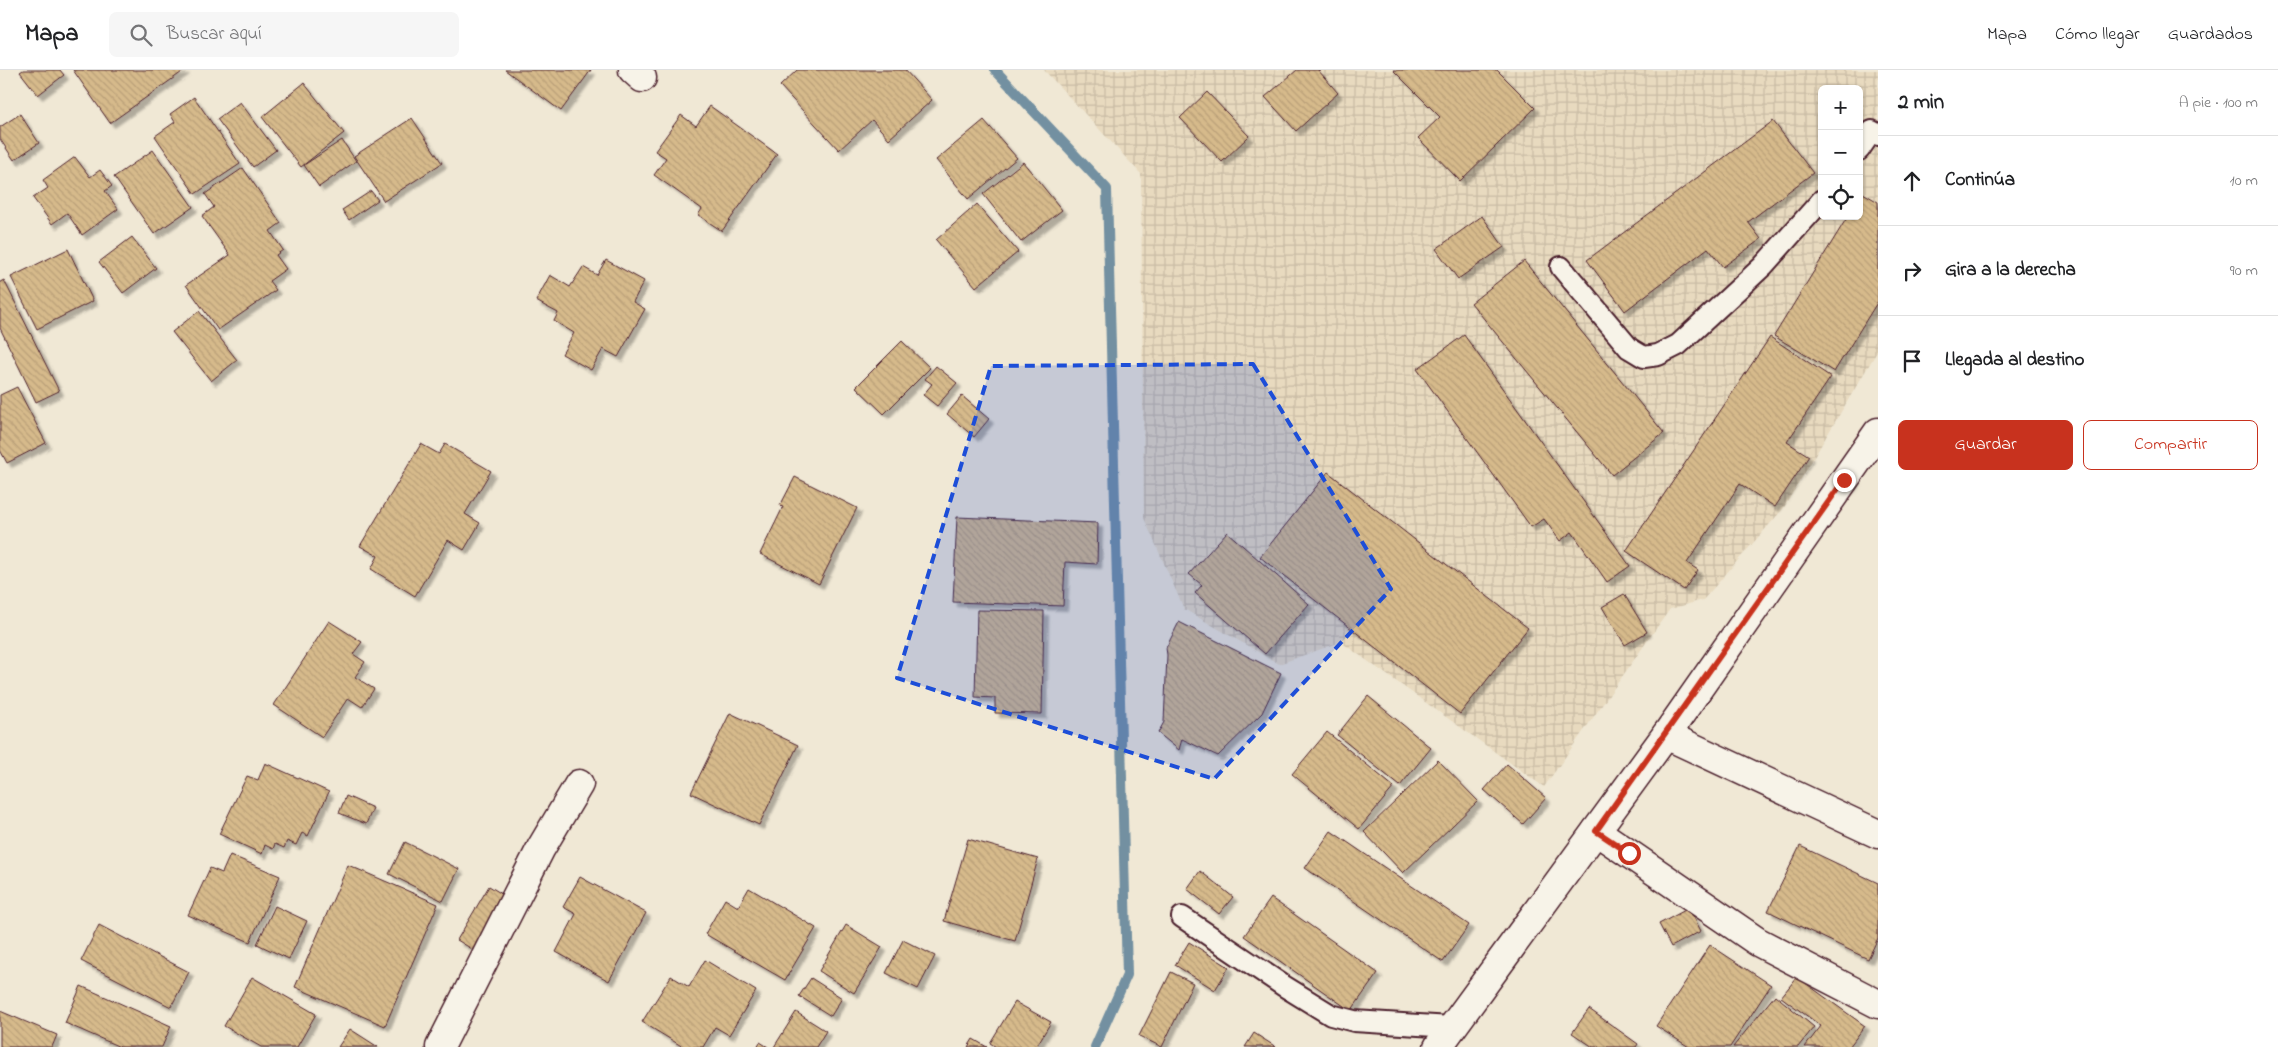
<!DOCTYPE html>
<html lang="es">
<meta charset="utf-8">
<style>
:root{--surface:#fff;--page:#f6f6f6;--text:#202124;--muted:#757577;--line:#e0e0e0;--accent:#c8321e}
body{margin:0;font-family:"Indie Flower",sans-serif;background:var(--page);color:var(--text)}
.controls{position:absolute;right:15px;top:15px;display:grid;overflow:hidden;border-radius:8px;box-shadow:0 1px 4px #0004}
.controls button{width:45px;height:45px;display:grid;place-items:center;padding:0;border:0;border-bottom:1px solid var(--line);background:var(--surface);color:var(--text);font:25px sans-serif}
.stop{position:absolute;width:15px;height:15px;margin:-11px;border:4px solid #c8321e;border-radius:50%;background:#fff}
.stop.end{background:#c8321e;border-color:#fff;box-shadow:0 1px 5px #0008}
.list{margin:0;padding:0;list-style:none}
h2{display:flex;justify-content:space-between;align-items:center;height:65px;margin:0;padding:0 20px;font-size:21px}
h2 small{font-size:16px;font-weight:400;color:var(--muted)}
.list li{display:grid;grid-template-columns:32px 1fr auto;gap:15px;align-items:center;box-sizing:border-box;height:90px;padding:0 20px;border-top:1px solid var(--line)}
.list b{display:block;font-size:19px;white-space:nowrap}
.list em{font-size:16px;font-style:normal;color:var(--muted)}
.actions{display:flex;gap:10px;padding:15px 20px}
.actions a{flex:1;padding:11px 0;border:1px solid var(--accent);border-radius:8px;text-align:center;font-size:18px;color:var(--accent)}
.actions .main{background:var(--accent);color:#fff}
.icon{flex:none;width:28px;height:28px;fill:none;stroke:currentColor;stroke-width:2;stroke-linecap:round;stroke-linejoin:round}
.map{position:relative;flex:none;width:1878px;height:977px;overflow:hidden}
header{display:flex;align-items:center;gap:30px;box-sizing:border-box;height:70px;padding:0 25px;background:var(--surface);border-bottom:1px solid var(--line)}
header strong{font-size:24px}
nav{display:flex;gap:28px;margin-inline-start:auto;font-size:18px}
.search{width:350px;height:45px;background:var(--page);display:flex;align-items:center;gap:12px;box-sizing:border-box;padding:0 18px;border-radius:8px;color:var(--muted);font-size:19px}
main{display:flex}
aside{flex:1;background:var(--surface)}
.map>svg:first-child{display:block}
.industrial{fill:url(#industrial-grid);fill-rule:evenodd}
.lines{fill:none;stroke-linecap:round;stroke-linejoin:round}
.stream{stroke:#7390a1;stroke-width:10}
.building{fill:url(#building-back-hatch);stroke:#4a1f2b;filter:url(#shadow)}
.service-casing{stroke:#4a1f2b;stroke-width:24}
.minor-casing{stroke:#4a1f2b;stroke-width:31}
.primary-casing{stroke:#4a1f2b;stroke-width:31}
.service{stroke:#f7f3e8;stroke-width:20}
.minor{stroke:#f7f3e8;stroke-width:28}
.primary{stroke:#f7f3e8;stroke-width:28}
.route{stroke:#c8321e;stroke-width:6}
.marked{fill:#1d4ed8;fill-opacity:0.2;stroke:#1d4ed8;stroke-width:4;stroke-dasharray:10 6;stroke-linejoin:round}
</style>
<header>
<strong>Mapa</strong>
<div class="search"><svg class="icon" aria-label="search" viewBox="0 0 24 24"><circle cx="10" cy="10" r="6"/><path d="M15 15l6 6"/></svg>Buscar aquí</div>
<nav><a>Mapa</a><a>Cómo llegar</a><a>Guardados</a></nav>
</header>
<main>
<div class="map">
<svg width="1878" height="977" viewBox="0 0 1878 977">
<defs>
<pattern id="industrial-grid" width="8" height="8" patternUnits="userSpaceOnUse" patternTransform="scale(1.25)"><rect width="8" height="8" fill="#e8dabf"/><path d="M0 4h8M4 0v8" fill="none" stroke="#c8bba4"/></pattern>
<pattern id="building-back-hatch" width="6" height="6" patternUnits="userSpaceOnUse" patternTransform="scale(1.25)"><rect width="6" height="6" fill="#d6ba8b"/><path d="M-1 5l2 2M0 0l6 6M5-1l2 2" fill="none" stroke="#b99f78"/></pattern>
<filter id="shadow"><feDropShadow dx="4.5" dy="4.5" stdDeviation="1" flood-color="#0004"/></filter>
</defs>
<rect width="100%" height="100%" fill="#f0e8d5"/>
<filter id="ink" filterUnits="userSpaceOnUse"><feTurbulence type="fractalNoise" baseFrequency=".02" numOctaves="2"/><feDisplacementMap in="SourceGraphic" scale="10" xChannelSelector="R" yChannelSelector="G"/><feConvolveMatrix kernelMatrix="1 2 1 2 8 2 1 2 1" color-interpolation-filters="sRGB"/></filter>
<g filter="url(#ink)">
<path class="industrial" d="M1044,0H1878V280L1783,439L1703,530L1670,539L1544,717L1341,572L1279,594L1184,539L1144,448L1141,104ZM1822,19H1859V146H1822Z"/>
<g class="lines">
<path class="stream" d="M995,0L1107,119L1127,905L1095,977"/>
</g>
<path class="building" d="M23,0H60L64,5L38,25L20,2Z
M73,0H185L110,53Z
M505,0H591L561,41Z
M797,0H905L932,30L889,69L872,50L839,80L780,16Z
M1297,0H1318L1338,23L1296,61L1265,27Z
M1393,0H1497L1535,38L1460,111L1418,68L1440,47Z
M304,13L344,63L301,97L262,47Z
M1207,22L1249,66L1222,92L1180,48Z
M194,27L240,94L195,124L155,66L175,52L170,44Z
M240,32L276,80L253,97L217,49Z
M710,36L777,84L722,161L698,145L702,139L654,105L666,88L655,81L681,45L696,56Z
M20,44L39,73L14,90L0,69V57Z
M412,48L442,93L384,131L354,86Z
M984,50L1017,88L968,129L936,90Z
M1773,51L1813,103L1748,152L1761,169L1723,197L1708,178L1625,241L1587,190Z
M342,70L356,91L319,117L304,95Z
M153,80L193,137L154,164L114,107Z
M75,87L90,107L100,100L112,116L105,121L118,139L82,165L67,143L52,154L33,128L48,118L43,110Z
M1023,92L1062,140L1021,172L983,124Z
M243,98L281,153L270,161L283,180L276,185L286,199L269,211L276,220L218,260L186,215L230,185L202,146L214,137L205,124Z
M371,121L378,130L349,150L342,140Z
M1863,123L1878,132V231L1834,302L1774,266L1848,146H1859V129Z
M977,134L1018,182L976,217L936,170Z
M1482,146L1504,177L1458,209L1436,179Z
M132,167L156,198L123,223L99,192Z
M68,179L93,231L37,259L11,207Z
M606,190L644,211L633,232L645,239L618,287L603,279L591,300L562,284L574,263L554,251L558,243L536,231L550,205L570,217L583,197L597,205Z
M1524,191L1664,363L1612,405L1471,233Z
M4,210L59,321L36,332L0,258V212Z
M199,241L237,290L211,311L172,262Z
M1464,265L1630,496L1607,512L1572,462L1560,471L1544,449L1531,457L1417,299Z
M1770,267L1831,307L1787,372L1809,386L1775,437L1740,414L1687,493L1698,500L1684,520L1626,481Z
M902,271L930,298L884,344L856,317Z
M936,296L957,313L937,336L923,325L932,314L925,309Z
M17,317L46,373L7,393L0,380V325Z
M962,326L989,349L974,367L947,344Z
M421,374L439,384L445,374L491,401L465,444L480,453L464,480L448,470L415,526L371,499L378,486L360,476Z
M1328,402L1528,558L1460,644L1260,487Z
M795,407L857,438L819,514L760,484L783,437L780,436Z
M957,447L1098,453L1097,494L1065,492L1063,536L953,532Z
M1227,462L1309,534L1265,584L1195,523L1202,515L1189,504Z
M1624,524L1647,562L1625,575L1602,537Z
M977,540L1044,541L1042,644L995,643V628L975,627Z
M329,551L362,572L353,584L365,592L355,607L374,619L362,637L348,628L322,667L274,635Z
M1179,552L1281,603L1262,643L1218,686L1182,669L1179,680L1158,663L1164,652L1167,585L1166,578Z
M1368,626L1431,678L1400,716L1337,665Z
M730,643L798,675L759,755L691,723Z
M1327,662L1394,717L1359,759L1292,704Z
M1438,690L1478,731L1403,803L1364,762Z
M265,693L329,722L308,766L302,763L296,775L287,771L284,778L275,774L273,779L265,775L262,784L219,764L247,706L258,710Z
M1507,694L1546,728L1523,754L1484,720Z
M346,726L373,738L366,754L339,743Z
M1331,761L1469,855L1443,892L1305,798Z
M968,769L1038,789L1015,871L944,851Z
M405,772L459,799L443,831L389,804Z
M1800,776L1878,813V868L1868,889L1768,841Z
M230,785L280,806L250,872L188,845L210,798L222,803Z
M348,795L438,834L385,956L295,917Z
M1200,801L1233,827L1219,844L1187,819Z
M580,807L646,843L609,911L556,882L576,844L563,837Z
M489,816L510,829L477,882L457,870Z
M749,818L816,858L785,910L705,864L725,829L738,837Z
M1271,828L1378,903L1351,941L1244,866Z
M275,836L307,851L289,889L257,874Z
M1689,838L1701,861L1671,877L1659,854Z
M99,855L189,902L171,937L81,891Z
M846,855L882,877L854,923L819,901Z
M903,870L935,886L918,919L886,903Z
M1189,872L1229,897L1215,920L1175,895Z
M1710,875L1771,915L1730,977H1689L1656,956Z
M705,890L756,921L729,965L715,957L703,977H683L642,952L671,906L689,917Z
M1171,902L1193,913L1162,977L1139,966Z
M252,907L316,944L297,977H261L224,956Z
M1797,907L1865,956L1849,977H1805L1821,956L1781,927Z
M811,908L842,928L831,946L799,926Z
M81,916L171,956L162,977H120L65,953Z
M1775,925L1814,957L1798,977H1733Z
M1015,932L1051,952L1036,977H996L990,973Z
M1589,939L1638,974L1636,977H1593L1572,963Z
M0,941L57,965L52,977H0Z
M796,942L826,961L816,977H774Z
M350,959L378,977H338Z
M1254,963L1276,977H1245Z
M973,969L987,977H968Z
M760,972L768,977H757Z"/>
<g class="lines">
<defs>
<path id="service" d="M1859,80L1872,61L1878,65
M1561,197L1629,278L1644,287L1658,285L1678,275L1763,196L1822,130
M1182,847L1284,916L1331,945L1354,951L1451,957"/>
<path id="minor" d="M633,0L642,8
M1666,665L1878,764
M1596,761L1758,872L1878,934
M440,977L541,778L579,714"/>
<path id="primary" d="M1438,977L1666,665L1878,362"/>
</defs>
<use href="#service" class="service-casing"/>
<use href="#minor" class="minor-casing"/>
<use href="#primary" class="primary-casing"/>
<use href="#service" class="service"/>
<use href="#minor" class="minor"/>
<use href="#primary" class="primary"/>
</g>
</g>
<g class="lines" filter="url(#ink)">
<path class="route" d="M1629,783L1596,761L1844,410"/>
</g>
<path class="marked" d="M1253,294L1391,519L1214,709L897,608L991,296Z"/>
</svg>
<div class="controls">
<button>+</button>
<button>−</button>
<button><svg class="icon" aria-label="locate" viewBox="0 0 24 24"><circle cx="12" cy="12" r="6"/><path d="M12 2v4M12 18v4M2 12h4M18 12h4"/></svg></button>
</div>
<div class="stop" style="left:1629px;top:783px"></div>
<div class="stop end" style="left:1844px;top:410px"></div>
</div>
<aside>
<h2>2 min<small>A pie · 100 m</small></h2>
<ul class="list">
<li><svg class="icon" aria-label="ahead" viewBox="0 0 24 24"><path d="M12 20V5M6 11l6-6 6 6"/></svg><div><b>Continúa</b></div><em>10 m</em></li>
<li><svg class="icon" aria-label="right" viewBox="0 0 24 24"><path d="M7 20v-9h11M14 6l5 5-5 5"/></svg><div><b>Gira a la derecha</b></div><em>90 m</em></li>
<li><svg class="icon" aria-label="arrive" viewBox="0 0 24 24"><path d="M6 21V4h12l-3 4 3 4H6"/></svg><div><b>Llegada al destino</b></div></li>
</ul>
<div class="actions"><a class="main">Guardar</a><a>Compartir</a></div>
</aside>
</main>
